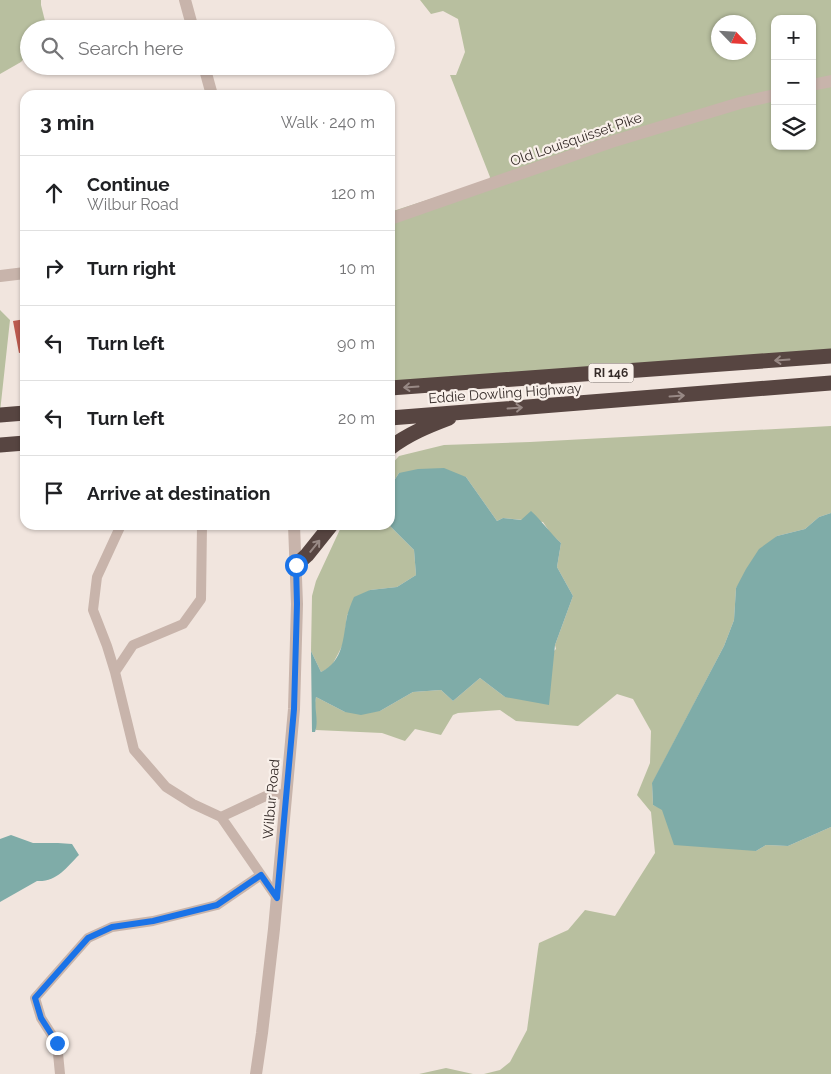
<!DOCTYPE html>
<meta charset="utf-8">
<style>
:root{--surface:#fff;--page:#f2f2f2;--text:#202124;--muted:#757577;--line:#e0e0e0}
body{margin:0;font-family:Raleway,sans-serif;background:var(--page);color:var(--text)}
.controls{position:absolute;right:15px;top:15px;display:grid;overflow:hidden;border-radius:10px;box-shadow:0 1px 4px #0004}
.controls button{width:45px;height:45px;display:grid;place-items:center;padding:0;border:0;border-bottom:1px solid var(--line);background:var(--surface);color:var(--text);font:25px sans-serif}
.compass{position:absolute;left:711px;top:15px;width:45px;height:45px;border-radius:50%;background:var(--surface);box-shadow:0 1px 4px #0004;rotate:115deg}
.stop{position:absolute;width:15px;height:15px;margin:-11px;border:4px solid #1a73e8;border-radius:50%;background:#fff}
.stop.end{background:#1a73e8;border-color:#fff;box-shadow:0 1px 5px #0008}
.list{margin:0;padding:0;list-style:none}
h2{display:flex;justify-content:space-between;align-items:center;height:65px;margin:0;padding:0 20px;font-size:21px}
h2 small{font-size:16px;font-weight:400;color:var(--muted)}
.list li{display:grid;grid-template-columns:32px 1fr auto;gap:15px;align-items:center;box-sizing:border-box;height:75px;padding:0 20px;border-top:1px solid var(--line)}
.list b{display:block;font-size:19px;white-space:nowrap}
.list p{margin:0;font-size:16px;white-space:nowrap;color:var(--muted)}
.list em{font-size:16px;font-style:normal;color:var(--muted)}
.icon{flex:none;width:28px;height:28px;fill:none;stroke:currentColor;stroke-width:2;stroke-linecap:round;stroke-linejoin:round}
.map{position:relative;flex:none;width:831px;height:1074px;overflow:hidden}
.search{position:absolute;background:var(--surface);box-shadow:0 1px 4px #0004;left:20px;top:20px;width:375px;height:55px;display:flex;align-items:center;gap:12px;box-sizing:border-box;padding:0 18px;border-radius:28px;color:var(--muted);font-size:19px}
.panel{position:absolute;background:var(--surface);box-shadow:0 1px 4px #0004;left:20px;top:90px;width:375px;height:440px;border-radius:15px}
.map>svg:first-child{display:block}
.green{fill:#b8bf9f;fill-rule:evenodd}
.water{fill:#7faca8}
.building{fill:#bd5b50}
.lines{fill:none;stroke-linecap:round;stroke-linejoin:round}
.service{stroke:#c8b4ab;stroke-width:10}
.tertiary{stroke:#c8b4ab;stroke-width:12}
.motorway{stroke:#574541;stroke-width:15}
.oneway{stroke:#988985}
.route{stroke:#1a73e8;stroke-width:6}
.labels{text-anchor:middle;stroke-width:4.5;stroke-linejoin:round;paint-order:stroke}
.shield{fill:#f9f0ea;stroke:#706763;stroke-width:1}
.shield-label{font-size:12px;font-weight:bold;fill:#362c29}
.street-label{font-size:14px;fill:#362c29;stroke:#f9f0ea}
</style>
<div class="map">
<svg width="831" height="1074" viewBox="0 0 831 1074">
<rect width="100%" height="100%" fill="#f1e5de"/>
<path class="green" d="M0,0H41V5L45,21L42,29H29V53L21,62L0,74Z
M420,0H831V355L390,387V212L489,180L490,177L450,75H456L465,52L458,19L443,11L431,14ZM775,19H812V146H775ZM718,22H748V52H718Z
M0,310L10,320L0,412Z
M831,426V513L819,517L805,529L777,536L736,588L734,620L724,646L652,784L653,805L756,851L766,845L788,846L831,827V1074H484L500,1070L510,1062L527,1030L538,949L539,943L568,930L585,910L615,916L655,853L651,812L637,795L650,763L651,731L633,699L617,694L578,726L516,721L500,710L458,713L453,715L441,735L415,729L405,741L382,733L316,730L315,703L316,697L345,712L380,711L413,692L441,690L453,701L480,678L505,697L556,649L555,645L573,596L557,567L561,543L551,534L543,522L503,518L497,521L466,477L399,473L390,487V466L399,456L444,445L530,442Z
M342,525H389L414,550L416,575L397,587L370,590L347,615L344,642L338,654L331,667L321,672L311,651L312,596L316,581Z
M446,1068L473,1074H419Z"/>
<path class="water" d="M444,468L466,477L497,521L503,518L521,520L531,511C542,521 550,533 561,543L557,567L573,596L555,645L549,705L505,697L480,678L453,701L441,690L413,692L380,711L361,715L345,712L316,697C314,709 319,721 315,732H312L311,651L321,672C344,661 343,637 347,616C349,610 351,603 354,597L370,590L397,587L416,575L414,550L389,525L390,487L399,473L418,469Z
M831,513V827L788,846L766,845L756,851L674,845L662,810L653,805L652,783L724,646L734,620L736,588L746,569L759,549L777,536L805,529L819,517Z
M11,835L33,843H58L72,844L79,855C66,868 57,882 37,881L0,902V839Z"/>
<path class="building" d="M25,319V352L19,353L13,321Z"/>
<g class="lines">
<path class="service" d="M202,525L201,599L183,624L133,645L115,672L134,750L166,787L193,804L221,817L277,898
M115,672L107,646L93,610L97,577L121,525
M221,817L268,795L286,794
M60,1074L57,1043L41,1018L35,998L88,938L112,927L153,921L217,905L261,875"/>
<path class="tertiary" d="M185,0L193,29
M204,66L212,95
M812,85L831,81
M390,219L611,142L740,103L775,95
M0,276L25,273
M256,1074L262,1033L274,929L294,709L297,604L294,525"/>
<path class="motorway" d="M390,388L831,356
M0,415L25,413
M390,418L831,383
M0,445L25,443
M390,448C408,434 428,426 449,418
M296,565L307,555L331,525"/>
</g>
<defs><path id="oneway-shaft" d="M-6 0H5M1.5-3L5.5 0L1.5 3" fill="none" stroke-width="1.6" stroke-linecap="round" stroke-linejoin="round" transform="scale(1.25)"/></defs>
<g class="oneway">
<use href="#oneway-shaft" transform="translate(782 360) rotate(176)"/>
<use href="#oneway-shaft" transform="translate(411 387) rotate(176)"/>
<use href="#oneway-shaft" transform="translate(677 396) rotate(-4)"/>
<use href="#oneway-shaft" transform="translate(515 408) rotate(-4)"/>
<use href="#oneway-shaft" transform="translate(315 546) rotate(-51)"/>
</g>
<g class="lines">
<path class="route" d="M57,1043L41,1018L35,998L88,938L112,927L153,921L217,905L261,875L277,898L294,709L297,604L296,565"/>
</g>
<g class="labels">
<rect class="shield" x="588.5" y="363.5" width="45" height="19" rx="4"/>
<g class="shield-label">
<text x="611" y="377">RI 146</text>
</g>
<g class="street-label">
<text transform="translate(576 139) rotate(-19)" y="5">Old Louisquisset Pike</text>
<text transform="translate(505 393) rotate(-4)" y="5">Eddie Dowling Highway</text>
<text transform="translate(271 799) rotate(-85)" y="5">Wilbur Road</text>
</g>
</g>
</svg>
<div class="controls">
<button>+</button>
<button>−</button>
<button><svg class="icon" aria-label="layers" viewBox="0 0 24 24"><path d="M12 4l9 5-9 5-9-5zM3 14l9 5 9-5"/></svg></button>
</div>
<svg class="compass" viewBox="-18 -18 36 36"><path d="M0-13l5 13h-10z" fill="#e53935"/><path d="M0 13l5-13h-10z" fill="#757577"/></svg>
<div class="stop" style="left:296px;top:565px"></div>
<div class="stop end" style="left:57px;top:1043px"></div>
<div class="search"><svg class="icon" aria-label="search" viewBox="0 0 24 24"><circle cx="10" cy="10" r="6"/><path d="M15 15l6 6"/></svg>Search here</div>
<section class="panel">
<h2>3 min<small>Walk · 240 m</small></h2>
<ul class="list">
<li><svg class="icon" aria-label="ahead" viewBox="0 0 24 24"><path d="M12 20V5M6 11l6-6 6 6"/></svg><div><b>Continue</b><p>Wilbur Road</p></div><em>120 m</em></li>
<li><svg class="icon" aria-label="right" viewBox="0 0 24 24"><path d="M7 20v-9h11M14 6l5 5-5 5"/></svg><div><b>Turn right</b></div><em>10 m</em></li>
<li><svg class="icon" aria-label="left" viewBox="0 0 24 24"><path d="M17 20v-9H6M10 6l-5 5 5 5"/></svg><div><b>Turn left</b></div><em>90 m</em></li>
<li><svg class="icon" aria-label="left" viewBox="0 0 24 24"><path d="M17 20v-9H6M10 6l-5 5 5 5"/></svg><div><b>Turn left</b></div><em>20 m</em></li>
<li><svg class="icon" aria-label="arrive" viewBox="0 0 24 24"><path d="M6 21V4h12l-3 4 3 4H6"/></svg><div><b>Arrive at destination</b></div></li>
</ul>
</section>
</div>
